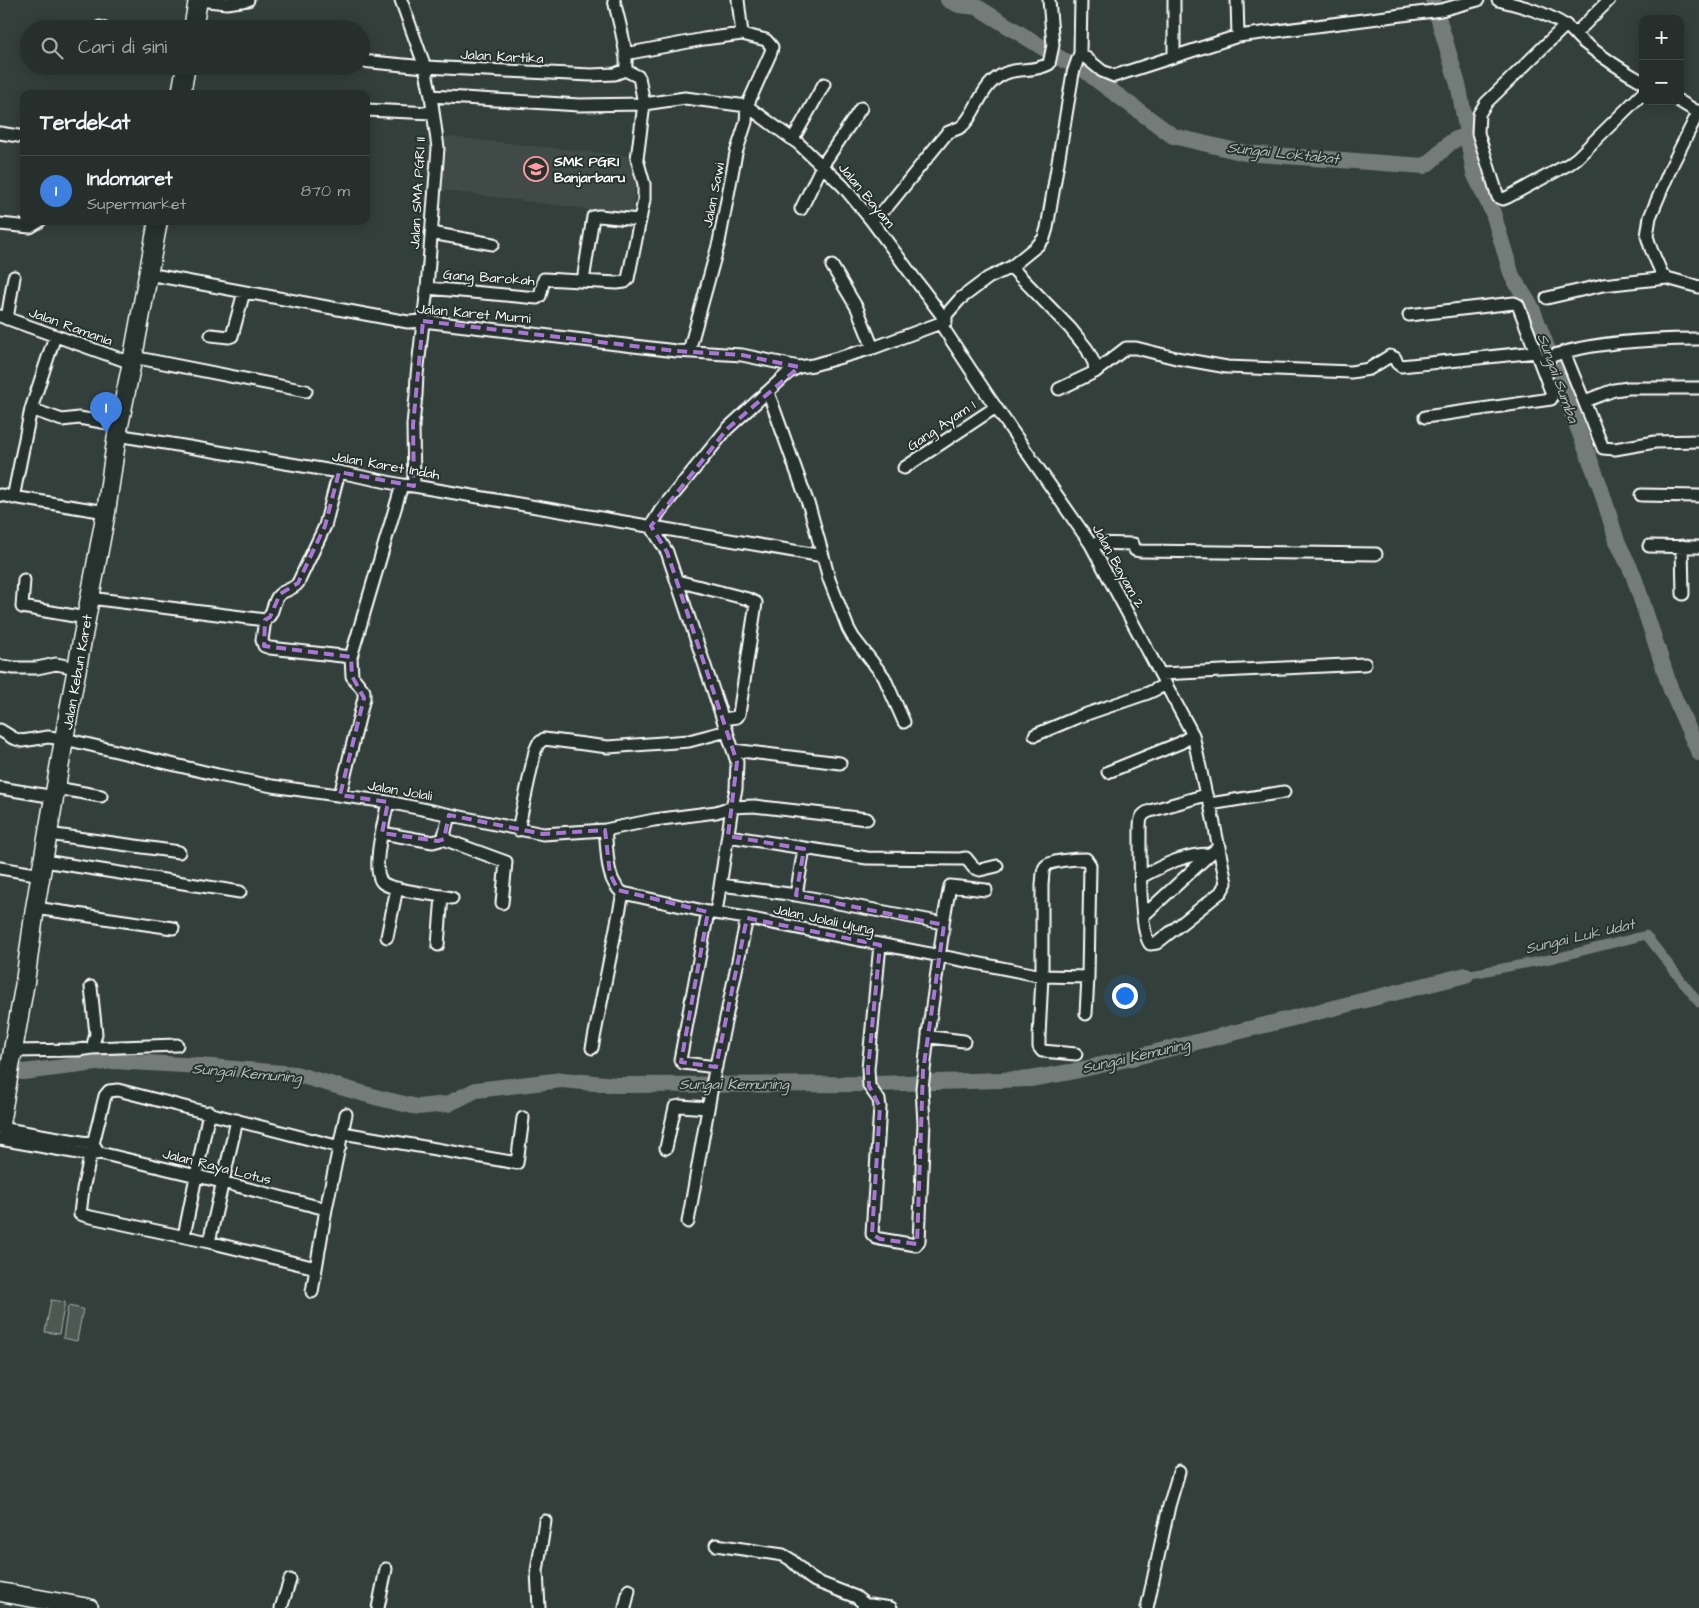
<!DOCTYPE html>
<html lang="id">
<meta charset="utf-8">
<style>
:root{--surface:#262f2c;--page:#2e3734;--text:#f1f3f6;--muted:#a4a9a9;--line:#424a48;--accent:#8bbbb9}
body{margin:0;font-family:"Architects Daughter",sans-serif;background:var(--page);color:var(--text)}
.controls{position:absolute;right:15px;top:15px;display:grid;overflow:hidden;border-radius:10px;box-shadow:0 2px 12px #0003}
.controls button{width:45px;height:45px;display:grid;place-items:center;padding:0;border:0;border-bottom:1px solid var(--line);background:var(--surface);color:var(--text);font:25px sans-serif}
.you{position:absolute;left:1124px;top:995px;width:18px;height:18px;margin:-12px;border:4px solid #fff;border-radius:50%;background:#1a73e8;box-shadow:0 0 0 8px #1a73e833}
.badge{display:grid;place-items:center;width:32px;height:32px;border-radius:50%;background:var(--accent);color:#fff;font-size:16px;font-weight:700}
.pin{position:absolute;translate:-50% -41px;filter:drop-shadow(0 1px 2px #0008)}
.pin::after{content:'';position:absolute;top:26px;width:18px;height:15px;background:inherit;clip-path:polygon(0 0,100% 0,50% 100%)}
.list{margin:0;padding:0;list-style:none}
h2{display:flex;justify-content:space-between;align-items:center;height:65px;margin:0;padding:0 20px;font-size:21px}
h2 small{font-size:16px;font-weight:400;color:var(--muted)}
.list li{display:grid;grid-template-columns:32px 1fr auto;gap:15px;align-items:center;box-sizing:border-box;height:70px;padding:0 20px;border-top:1px solid var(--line)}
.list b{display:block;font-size:19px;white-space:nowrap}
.list p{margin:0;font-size:16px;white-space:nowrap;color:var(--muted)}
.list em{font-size:16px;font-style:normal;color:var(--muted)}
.icon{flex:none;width:28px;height:28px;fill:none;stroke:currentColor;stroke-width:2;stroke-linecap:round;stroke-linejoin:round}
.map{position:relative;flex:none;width:1699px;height:1608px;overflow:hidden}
.search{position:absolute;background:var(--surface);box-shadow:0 2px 12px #0003;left:20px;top:20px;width:350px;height:55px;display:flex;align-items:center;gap:12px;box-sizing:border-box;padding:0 18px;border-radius:28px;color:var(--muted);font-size:19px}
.panel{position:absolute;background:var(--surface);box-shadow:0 2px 12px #0003;left:20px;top:90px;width:350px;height:135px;border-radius:10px}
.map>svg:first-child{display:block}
.built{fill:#404c47}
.green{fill:#4d5853;stroke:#a6aca9}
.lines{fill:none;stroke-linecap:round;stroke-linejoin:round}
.canal{stroke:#737b78;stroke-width:9}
.river{stroke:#737b78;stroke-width:16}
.street-casing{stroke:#fff;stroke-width:15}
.primary-casing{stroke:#fff;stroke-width:21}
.street{stroke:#26332d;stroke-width:11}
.primary{stroke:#26332d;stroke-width:18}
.marked{fill:none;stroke:#a976d5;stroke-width:4;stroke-dasharray:10 6;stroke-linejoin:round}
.labels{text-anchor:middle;stroke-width:4;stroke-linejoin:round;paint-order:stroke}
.street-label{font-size:14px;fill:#fff;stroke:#26332d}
.poi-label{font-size:14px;font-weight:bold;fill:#fff;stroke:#26332d;text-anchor:start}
.water-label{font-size:15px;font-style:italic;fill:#b9bdbc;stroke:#26332d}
</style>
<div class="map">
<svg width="1699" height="1608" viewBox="0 0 1699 1608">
<rect width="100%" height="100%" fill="#333f3a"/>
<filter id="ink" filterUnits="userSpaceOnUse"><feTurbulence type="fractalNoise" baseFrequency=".02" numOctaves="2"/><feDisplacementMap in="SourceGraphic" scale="10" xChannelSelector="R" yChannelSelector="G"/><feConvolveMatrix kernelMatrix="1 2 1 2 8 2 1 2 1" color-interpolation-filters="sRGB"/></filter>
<g filter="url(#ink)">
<path class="built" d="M442,136L628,156L635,182L633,215L440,190Z"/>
<path class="green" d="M51,1300L65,1302L59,1334L45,1332Z
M68,1306L83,1309L77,1341L63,1338Z"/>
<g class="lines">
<path class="canal" d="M1466,975L1555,958L1646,935L1699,1003"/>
<path class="river" d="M948,0L959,5L977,7L1063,60L1081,67L1094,78L1173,136L1245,153L1424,166C1440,157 1448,137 1467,136
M1433,0L1459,88L1474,173L1493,213L1512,276L1532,308L1600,486L1617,541L1633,574L1671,690L1699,753
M0,1066L23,1072L113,1061L200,1066L295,1074L379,1098L417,1107L448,1104L476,1090L562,1080L616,1085L875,1084L1030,1079L1070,1072L1132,1058L1466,975"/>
<defs>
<path id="street" d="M198,0L227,3L248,0
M401,0L425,67L431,96L438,148L427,288L417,375L416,395L413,425L414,486
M738,0L742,34
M1237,0L1238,36
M1498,0C1522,6 1545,12 1566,26C1573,30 1576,36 1582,41C1601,56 1621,70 1643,82
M1566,25L1486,103L1479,114L1478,133L1498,197L1503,199L1508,197L1569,164L1577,158L1643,93
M100,27L105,29
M1576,33L1609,0
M1080,53L1102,71L1114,76L1238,36L1441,10L1478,0
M625,54L704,39L742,34L766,40L772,47L771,52L747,106L746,122L736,153L719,242L689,351
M1174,57V0
M361,61L425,67L591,75L615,74L625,70C630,57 617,15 614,0
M431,96L579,105L644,104L685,98L747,106L799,144L843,186L871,220L946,321
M1679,101L1699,113
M366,110L433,113
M1699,111L1672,165L1650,217L1647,236L1651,249L1662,274L1667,278L1699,287
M0,133L24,137
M793,139L824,84
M801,209L822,166L861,108
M871,220L888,206L947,133C951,131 957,129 961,127C973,118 979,94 992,82C1013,63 1028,75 1049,64L1053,45L1049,0
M0,224L30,227L40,221
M431,233L493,244
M832,266L857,308L873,348
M1011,267L1070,328L1087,349L1094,363L1095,372
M148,274L408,322L423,321L676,351L742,355L799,367
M583,281L593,217L599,216L639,220
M427,288L537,298L540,296L544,279L617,283L625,282L628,279L644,200V184L637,159L644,104L639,77L625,70
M1547,298L1603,285L1667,278
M1409,315L1514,303L1518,305L1520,310L1552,394L1551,399L1425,417
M0,316L123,360L133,357L306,391
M7,319L14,277
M940,323L990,399L1090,543L1193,735L1206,795L1210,804L1226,883L1221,892L1157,943L1150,944C1139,932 1140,848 1140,828C1140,819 1141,814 1150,811L1206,795
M211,335L229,337L232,336L244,292
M55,336L31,409L62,420L79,418L119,425
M1564,352L1603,448L1615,449L1655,442L1699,441
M1540,361C1579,342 1655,339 1699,339
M1059,389L1095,372L1126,348H1136L1176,358L1227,367L1351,372L1369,369L1390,356L1395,358L1397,363L1401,366L1536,352
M768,392L810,509L823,556
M1585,401L1614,390L1628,388H1699
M117,435L339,472L402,485L414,486L823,556L829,579L848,628L853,637L884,677L904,722
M904,468L996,407
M0,495L106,512
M1641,495L1699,496
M13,498L31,409
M651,526L660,511L727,429L788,373L799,367L813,365L873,348L946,321V315L960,299L988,278L1011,267L1038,245L1044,238L1047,228L1073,73L1080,53L1081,0
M651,526L667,552L737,762L736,789L732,807L716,913
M1090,543L1133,544L1135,550L1141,551L1376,554
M1649,546L1699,547
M1682,546L1683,594
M24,580L22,607L86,618
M677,581L748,599L756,603L739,714L737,717L724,719
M90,598L265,620L262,640L264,646L270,648L351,657L402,485
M265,620C274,615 272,604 278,596C283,590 293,590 298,583L325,526L339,472
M0,666L14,668H37L56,664L77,668
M1161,674L1365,664
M0,730L13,738L22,741L48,737L65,739L218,775L272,786L388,802L543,834L605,830L654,820L716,812L732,807L754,806L867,819
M1035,735L1078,717L1148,693L1165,685
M733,750L840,763
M1108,772L1180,743L1193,735
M0,788L55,797
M56,788L101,796
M340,795L364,698V691L352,676L351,657
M388,802C385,817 370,873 383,883C393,891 436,894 452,898
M1210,804L1284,792
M449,815L444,836L446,840L506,862L502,903
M518,830L535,751L538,744L544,739L608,747L689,741L727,731
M605,830C608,850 605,881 623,893L708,912L747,918L1042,976L1088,977
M382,833L433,842L444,839
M48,834L179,852
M728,836L867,858L960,859L966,858L974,868L980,870L997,866
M44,861L240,892
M0,868L41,875
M1141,877C1164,865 1184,854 1210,854
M721,885L796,895L943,923V930L928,1034L931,1037L964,1041
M796,895L804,849
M35,908L173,928
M708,912L680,1060L683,1063L716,1067
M1143,916L1210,854L1220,847
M943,923L950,886L986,890
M387,937L397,888
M438,945L442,896
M880,945L868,1069L869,1086L879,1100L880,1107L872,1234L876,1238L880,1239L916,1245L919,1241L924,1123L922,1088L928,1036
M92,1048L177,1045
M592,1048L623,893
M14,1051L78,1050L92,1048L96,1034L91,987
M1076,1054L1042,1051L1039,1047V1037L1042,976V884C1043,879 1042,871 1045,867C1049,860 1078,859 1086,859L1090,865L1088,977L1086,1014
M0,1128L93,1144L96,1148
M343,1133L517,1163L523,1118
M0,1139L90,1155L100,1153L222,1182L326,1209
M666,1148L675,1107L680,1106L708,1108
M688,1222L714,1075L747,918
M184,1236L209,1112
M209,1242L237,1120
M316,1268L209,1242L86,1216L80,1214L83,1189L93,1144L105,1096L109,1091L118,1090L340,1147
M312,1292L326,1209L346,1114
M716,1545L783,1555L790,1559L809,1577L815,1581L856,1597L866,1605
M281,1608L290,1580
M378,1608L386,1569
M539,1608L537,1571L545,1521
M625,1608L629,1590
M863,1608L866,1605H870L891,1608
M1147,1608L1169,1506L1179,1472"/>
<path id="primary" d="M193,29L198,0
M181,94L186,66
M0,1124L25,982L35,908L70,705L106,512L117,435L133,357L158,221
M0,1592L89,1608"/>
</defs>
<use href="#street" class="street-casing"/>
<use href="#primary" class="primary-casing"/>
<use href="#street" class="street"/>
<use href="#primary" class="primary"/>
</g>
</g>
<path class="marked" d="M423,321L676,351L742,355L799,367L727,429L651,526L667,552L737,762L728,836L804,849L796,895L944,925L923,1071L917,1244L880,1239L872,1234L880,1107L869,1086L868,1069L880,945L747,918L716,1067L681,1062L708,912L618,890L610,874L605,830L543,834L449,815L444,839L438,841L382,833L388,802L340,795L364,698L352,676L351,657L264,646L265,620L270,617L280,594L298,583L325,526L339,472L414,486L413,425Z"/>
<defs>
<symbol id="school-ring" viewBox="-11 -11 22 22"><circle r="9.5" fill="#26332d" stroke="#ff9aa2" stroke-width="1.5"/><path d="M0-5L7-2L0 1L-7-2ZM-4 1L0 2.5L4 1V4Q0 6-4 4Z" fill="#ff9aa2"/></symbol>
</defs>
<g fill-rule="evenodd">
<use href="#school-ring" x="522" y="155" width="28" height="28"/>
</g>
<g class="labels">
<g class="street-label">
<text transform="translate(502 56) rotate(3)" y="5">Jalan Kartika</text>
<text transform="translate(417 193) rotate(-87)" y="5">Jalan SMA PGRI II</text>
<text transform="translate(713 195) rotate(-79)" y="5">Jalan Sawi</text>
<text transform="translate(867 195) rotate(50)" y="5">Jalan Bayam</text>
<text transform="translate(489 277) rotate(4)" y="5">Gang Barokah</text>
<text transform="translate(474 313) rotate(5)" y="5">Jalan Karet Murni</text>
<text transform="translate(71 326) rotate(20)" y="5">Jalan Ramania</text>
<text transform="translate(941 425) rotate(-34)" y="5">Gang Ayam 1</text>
<text transform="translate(386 465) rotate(10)" y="5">Jalan Karet Indah</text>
<text transform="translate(1119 566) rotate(61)" y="5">Jalan Bayam 2</text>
<text transform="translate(77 672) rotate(-80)" y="5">Jalan Kebun Karet</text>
<text transform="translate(400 790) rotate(10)" y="5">Jalan Jolali</text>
<text transform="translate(824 919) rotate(12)" y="5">Jalan Jolali Ujung</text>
<text transform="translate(217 1166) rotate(14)" y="5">Jalan Raya Lotus</text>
</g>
<g class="poi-label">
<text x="554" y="166">SMK PGRI<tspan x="554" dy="16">Banjarbaru</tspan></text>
</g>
<g class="water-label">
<text transform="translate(1283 153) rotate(6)" y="5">Sungai Loktabat</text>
<text transform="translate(1558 378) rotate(70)" y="5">Sungai Sumba</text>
<text transform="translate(1580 936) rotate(-13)" y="5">Sungai Luk Udat</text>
<text transform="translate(1136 1056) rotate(-13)" y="5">Sungai Kemuning</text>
<text transform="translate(247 1073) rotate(5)" y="5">Sungai Kemuning</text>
<text x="734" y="1089">Sungai Kemuning</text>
</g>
</g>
</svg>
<div class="controls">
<button>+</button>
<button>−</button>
</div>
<div class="you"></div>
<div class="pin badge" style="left:106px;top:433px;background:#3f7fe0">1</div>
<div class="search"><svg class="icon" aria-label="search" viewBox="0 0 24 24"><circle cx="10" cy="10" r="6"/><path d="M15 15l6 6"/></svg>Cari di sini</div>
<section class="panel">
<h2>Terdekat<small></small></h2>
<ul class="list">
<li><span class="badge" style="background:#3f7fe0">1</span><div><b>Indomaret</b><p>Supermarket</p></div><em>870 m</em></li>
</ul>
</section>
</div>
